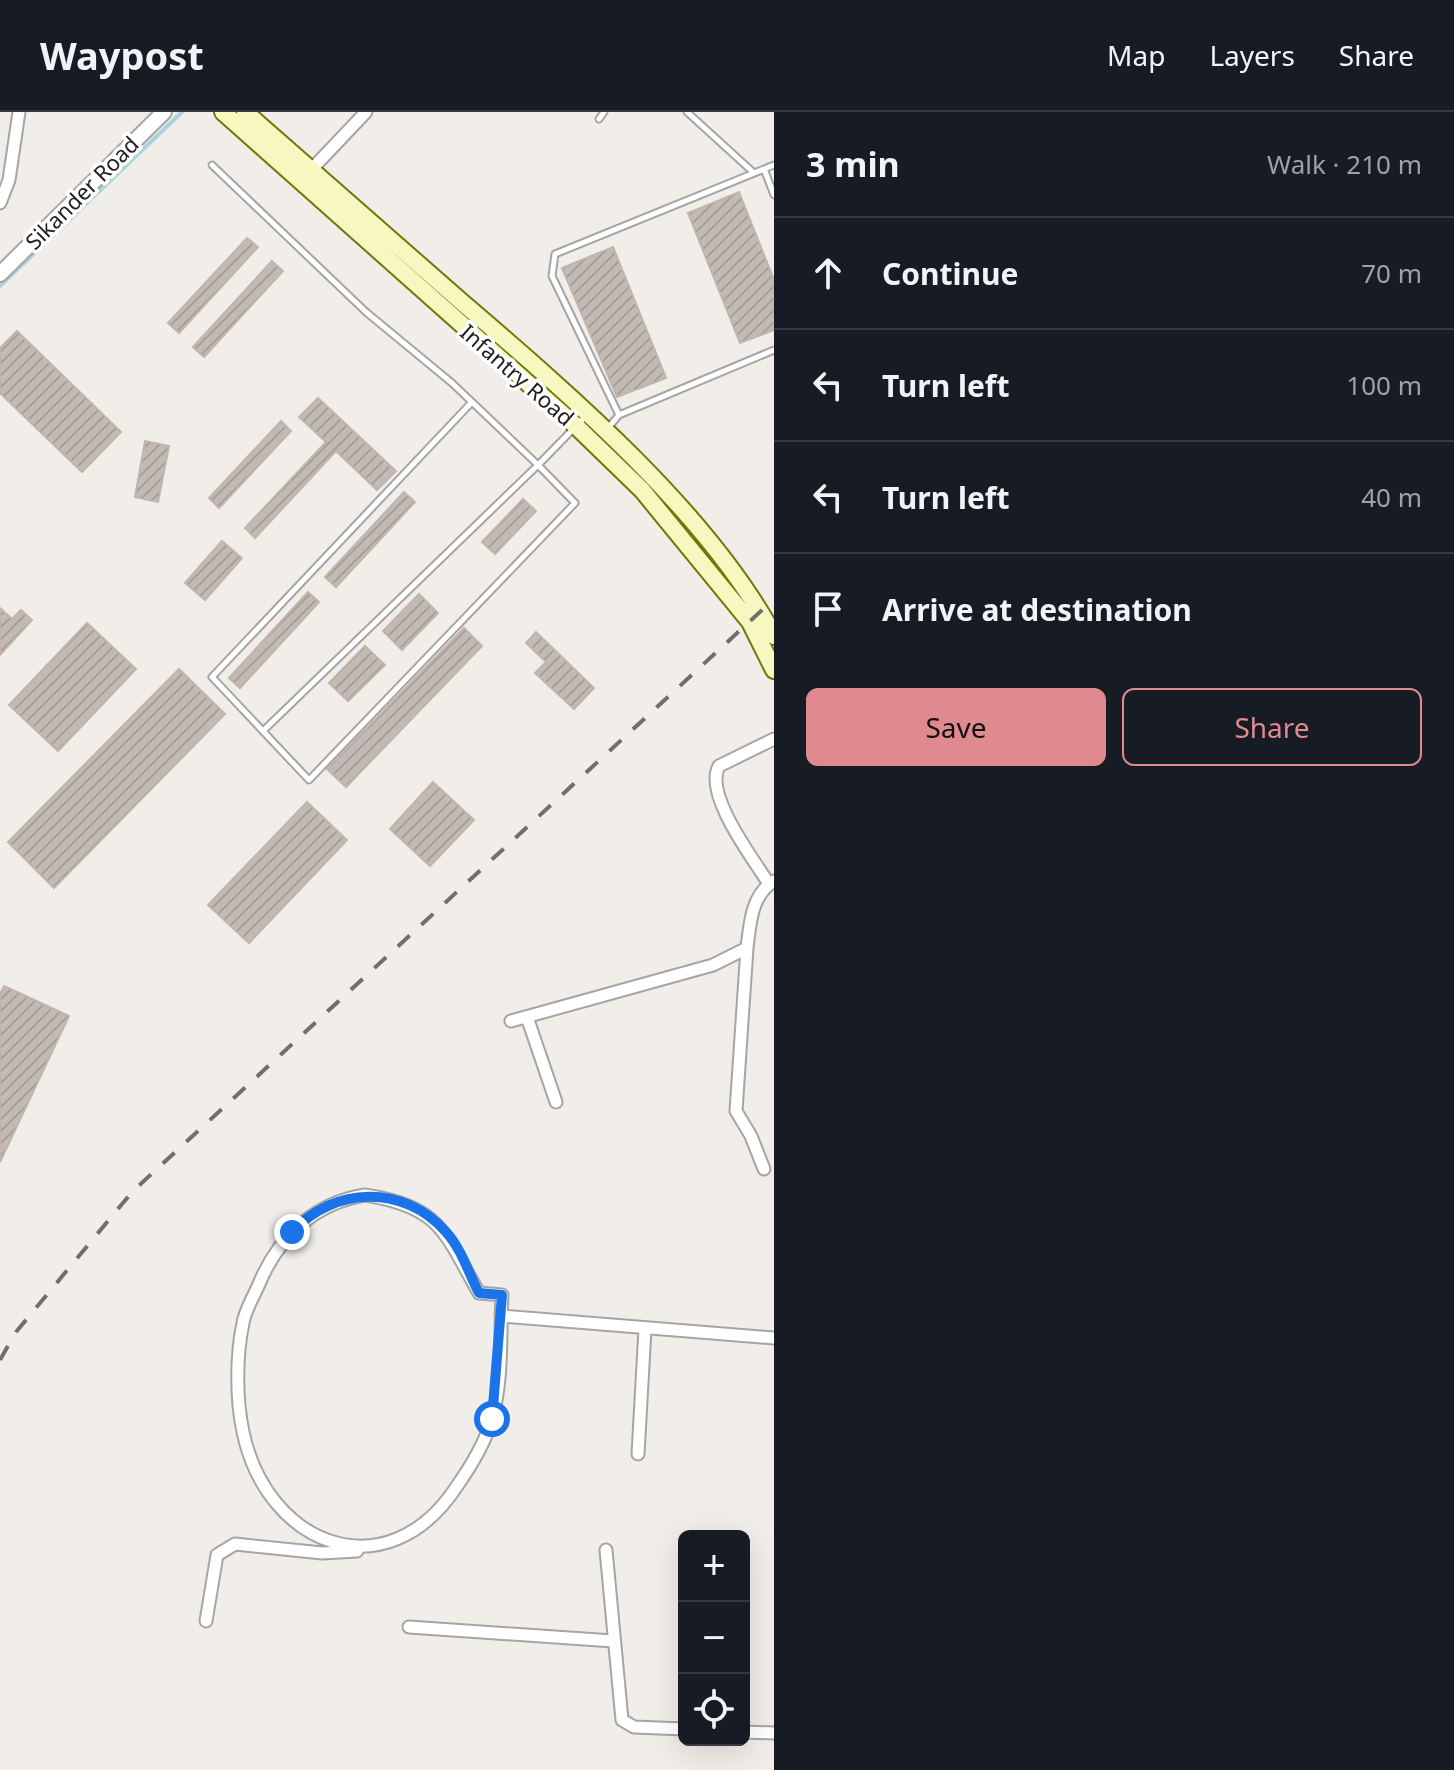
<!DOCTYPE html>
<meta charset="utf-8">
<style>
:root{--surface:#171b24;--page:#20242c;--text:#f1f3f6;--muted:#9ea1a6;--line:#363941;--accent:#df8a8f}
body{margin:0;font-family:"Noto Sans",sans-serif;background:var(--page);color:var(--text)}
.controls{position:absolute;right:24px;bottom:24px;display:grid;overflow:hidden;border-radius:12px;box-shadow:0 8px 32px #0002}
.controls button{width:72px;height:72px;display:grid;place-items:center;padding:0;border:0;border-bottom:2px solid var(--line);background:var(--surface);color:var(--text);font:40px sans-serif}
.stop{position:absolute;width:24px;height:24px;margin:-18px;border:6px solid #1a73e8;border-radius:50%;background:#fff}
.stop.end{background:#1a73e8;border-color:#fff;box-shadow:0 2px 8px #0008}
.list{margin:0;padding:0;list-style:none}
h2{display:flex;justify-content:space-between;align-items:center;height:104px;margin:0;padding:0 32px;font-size:34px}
h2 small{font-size:26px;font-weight:400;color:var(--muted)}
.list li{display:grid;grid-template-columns:52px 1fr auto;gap:24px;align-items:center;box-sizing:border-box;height:112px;padding:0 32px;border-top:2px solid var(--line)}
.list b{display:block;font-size:30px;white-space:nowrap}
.list em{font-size:26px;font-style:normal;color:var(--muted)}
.actions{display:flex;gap:16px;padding:24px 32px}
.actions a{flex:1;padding:18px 0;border:2px solid var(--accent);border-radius:12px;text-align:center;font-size:28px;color:var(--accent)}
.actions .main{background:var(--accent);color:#111}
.icon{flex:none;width:44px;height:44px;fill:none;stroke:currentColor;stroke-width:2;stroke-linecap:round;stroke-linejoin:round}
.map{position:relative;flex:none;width:774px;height:1658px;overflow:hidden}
header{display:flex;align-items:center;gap:48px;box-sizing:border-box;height:112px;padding:0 40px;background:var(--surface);border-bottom:2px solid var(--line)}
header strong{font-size:38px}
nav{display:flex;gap:44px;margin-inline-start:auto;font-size:28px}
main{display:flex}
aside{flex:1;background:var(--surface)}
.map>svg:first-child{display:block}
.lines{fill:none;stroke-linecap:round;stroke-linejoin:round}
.stream{stroke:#abd3dc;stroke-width:4}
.building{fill:url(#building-hatch);stroke:#c2b4ab;stroke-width:2}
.service-casing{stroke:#a5a5a5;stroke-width:9}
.minor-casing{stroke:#a5a5a5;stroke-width:15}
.tertiary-casing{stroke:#a5a5a5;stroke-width:18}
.secondary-casing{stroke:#70770a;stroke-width:20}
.service{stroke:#fff;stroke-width:5}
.minor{stroke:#fff;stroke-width:11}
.tertiary{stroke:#fff;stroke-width:14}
.secondary{stroke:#f7f7c0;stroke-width:16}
.rail{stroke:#6f6f6f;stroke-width:4;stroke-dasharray:16 16;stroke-linecap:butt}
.route{stroke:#1a73e8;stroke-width:10}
.labels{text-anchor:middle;stroke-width:7;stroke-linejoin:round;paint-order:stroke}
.street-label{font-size:22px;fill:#212121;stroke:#fff}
</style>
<header>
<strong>Waypost</strong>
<nav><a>Map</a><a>Layers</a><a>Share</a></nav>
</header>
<main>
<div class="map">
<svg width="774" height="1658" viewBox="0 0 774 1658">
<defs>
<pattern id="building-hatch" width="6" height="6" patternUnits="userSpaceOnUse" patternTransform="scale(2)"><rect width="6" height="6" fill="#c2bab5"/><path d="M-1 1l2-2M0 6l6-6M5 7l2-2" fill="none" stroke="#a6a09b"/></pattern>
</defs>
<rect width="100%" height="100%" fill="#f1eee9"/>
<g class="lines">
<path class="stream" d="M0,174L182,0"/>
</g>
<path class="building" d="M739,80L774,168V218L740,231L688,101Z
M247,126L258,135L179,221L168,211Z
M613,135L666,266L617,285L562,156Z
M272,149L283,159L204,245L193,235Z
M17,219L121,320L82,360L0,281V236Z
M318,286L396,359L377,378L336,339L255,426L245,416L326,330L299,305Z
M281,309L291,319L219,396L209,386Z
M145,329L169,334L158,390L135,385Z
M404,380L415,390L336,475L325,465Z
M523,387L536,399L495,442L482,430Z
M222,429L242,446L205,488L185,471Z
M308,480L319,490L240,576L229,566Z
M419,482L438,501L402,538L383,519Z
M0,496L12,507L21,498L32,508L0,543Z
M87,511L136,557L58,639L9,593Z
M464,516L482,534L346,675L327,657Z
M536,520L594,576L574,597L535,561L546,550L526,531Z
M365,534L385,553L348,589L329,571Z
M179,557L225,602L54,776L8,730Z
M433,670L474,708L430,754L390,717Z
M307,690L347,728L249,831L208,793Z
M4,874L69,904L0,1050V882Z"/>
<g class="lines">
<defs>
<path id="service" d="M687,0L754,61
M599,7L604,0
M212,53L366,200L452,271L538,353L587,303
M764,57L774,83
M619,303L552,164L555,142L774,53
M608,316L619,303L774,238
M263,619L538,353L575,391L309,668L212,565L472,290"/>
<path id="minor" d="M311,58L366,0
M0,91L9,68L19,0
M769,772C754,748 703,682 719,654L774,627
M747,836L736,999L751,1024L764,1057
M527,905L556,990
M511,909L713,853L747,836C750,812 751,783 774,769
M365,1083C441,1095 444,1120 479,1181L502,1183C500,1224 503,1271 491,1310C484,1333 471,1354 457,1374C387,1481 267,1434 243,1320C236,1287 236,1244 243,1211C245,1198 254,1184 259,1172C278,1126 314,1091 365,1083Z
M501,1204L774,1226
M638,1342L645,1217
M606,1438L622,1608L634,1615L684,1617
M206,1509L217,1443L235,1432L322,1441L357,1439
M409,1515L613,1529
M744,1620L774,1621"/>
<path id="tertiary" d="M0,162L164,0"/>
<path id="secondary" d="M223,0L576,314L642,378L750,510L774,558
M245,0C318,64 391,128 464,192C570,283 708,401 774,524"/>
</defs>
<use href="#service" class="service-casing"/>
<use href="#minor" class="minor-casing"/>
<use href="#tertiary" class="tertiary-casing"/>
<use href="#secondary" class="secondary-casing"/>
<use href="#service" class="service"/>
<use href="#minor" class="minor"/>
<use href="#tertiary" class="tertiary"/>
<use href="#secondary" class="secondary"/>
<path class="rail" d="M0,1248L16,1220L132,1080L774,487"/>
</g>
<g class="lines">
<path class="route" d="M292,1120C334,1074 404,1072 446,1120C461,1136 469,1162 479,1181L502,1183L492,1307"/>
</g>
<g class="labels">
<g class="street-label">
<text transform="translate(82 81) rotate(-45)" y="8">Sikander Road</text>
<text transform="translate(517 263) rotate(41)" y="8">Infantry Road</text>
</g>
</g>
</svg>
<div class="controls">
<button>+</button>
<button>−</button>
<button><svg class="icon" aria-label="locate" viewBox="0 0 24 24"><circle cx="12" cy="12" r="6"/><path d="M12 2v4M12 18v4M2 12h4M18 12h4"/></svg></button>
</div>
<div class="stop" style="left:492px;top:1307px"></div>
<div class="stop end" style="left:292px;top:1120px"></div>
</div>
<aside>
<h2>3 min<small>Walk · 210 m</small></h2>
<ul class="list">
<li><svg class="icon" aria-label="ahead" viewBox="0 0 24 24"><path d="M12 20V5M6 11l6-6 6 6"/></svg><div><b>Continue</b></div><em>70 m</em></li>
<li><svg class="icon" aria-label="left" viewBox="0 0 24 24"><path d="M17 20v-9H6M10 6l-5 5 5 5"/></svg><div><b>Turn left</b></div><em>100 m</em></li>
<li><svg class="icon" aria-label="left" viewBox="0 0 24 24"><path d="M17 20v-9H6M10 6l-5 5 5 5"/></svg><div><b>Turn left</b></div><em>40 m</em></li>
<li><svg class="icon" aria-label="arrive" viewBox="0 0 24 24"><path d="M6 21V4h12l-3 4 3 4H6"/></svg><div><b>Arrive at destination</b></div></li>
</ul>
<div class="actions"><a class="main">Save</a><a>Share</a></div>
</aside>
</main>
